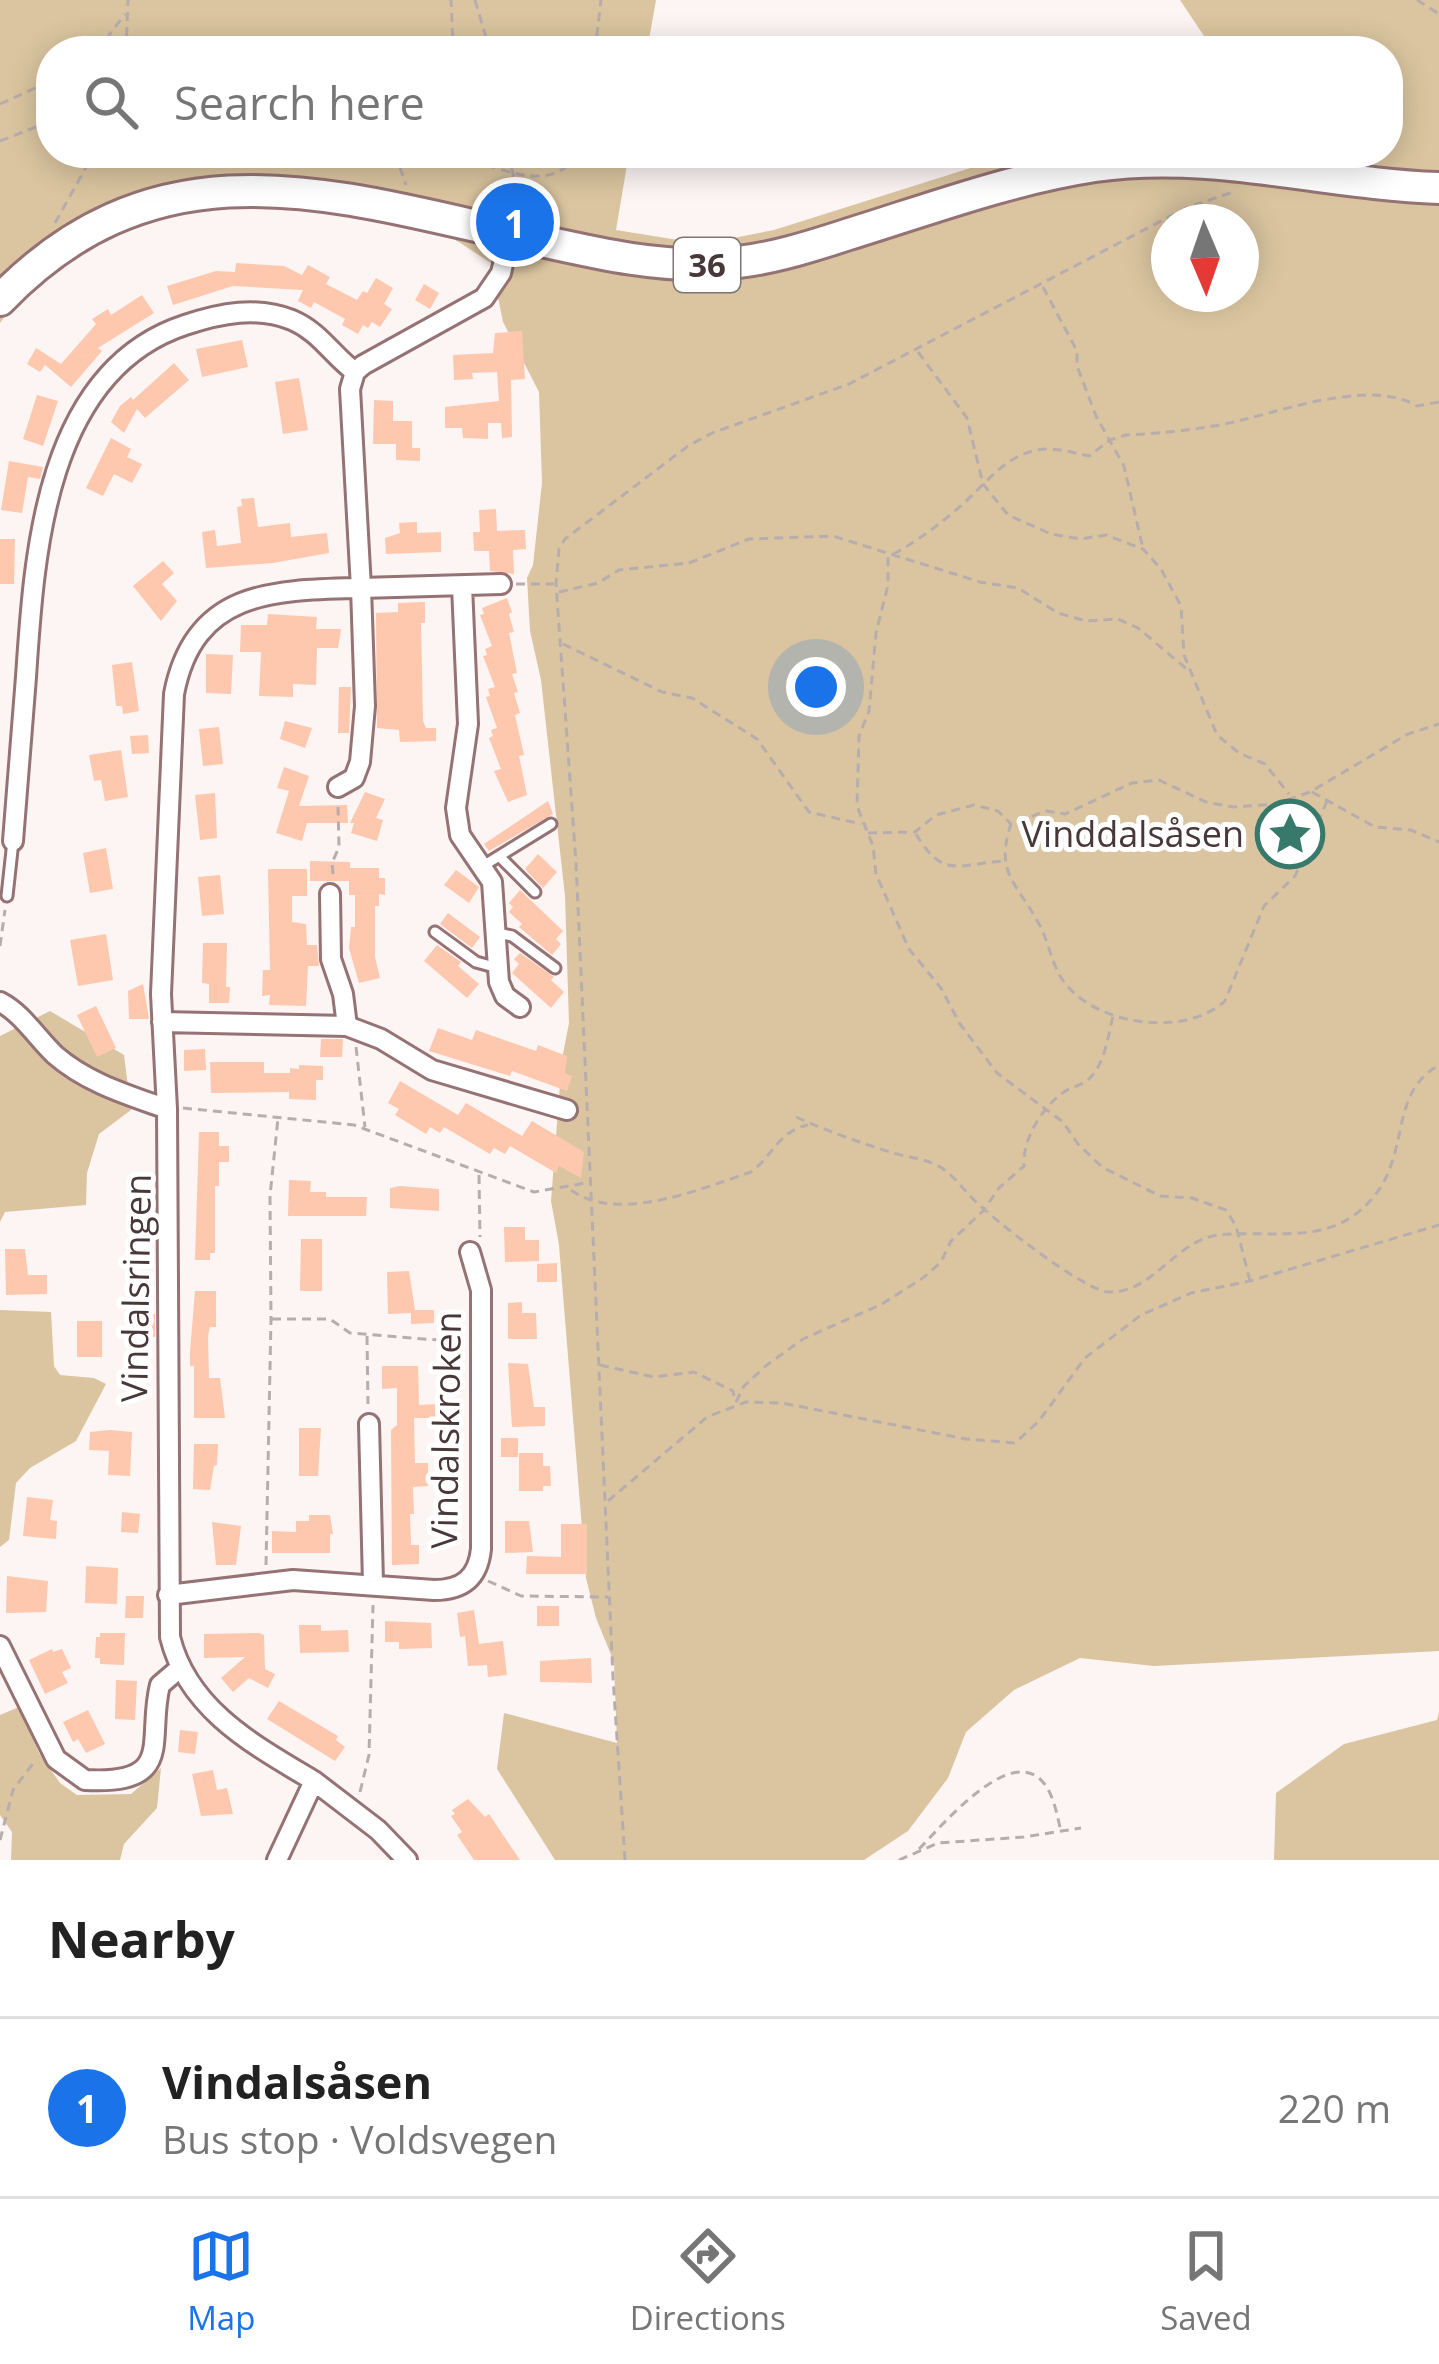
<!DOCTYPE html>
<meta charset="utf-8">
<style>
:root{--surface:#fff;--page:#f6f6f6;--text:#222;--muted:#767676;--line:#e0e0e0;--accent:#1a73e8}
body{margin:0;font-family:"Open Sans",sans-serif;background:var(--page);color:var(--text)}
.compass{position:absolute;left:1151px;top:204px;width:108px;height:108px;border-radius:50%;background:var(--surface);box-shadow:0 6px 30px #0003;rotate:178deg}
.you{position:absolute;left:816px;top:687px;width:42px;height:42px;margin:-30px;border:9px solid #fff;border-radius:50%;background:#1a73e8;box-shadow:0 0 0 18px #1a73e833}
.badge{display:grid;place-items:center;width:78px;height:78px;border-radius:50%;background:var(--accent);color:#fff;font-size:39px;font-weight:700}
.pin{position:absolute;translate:-50% -50%;border:6px solid #fff;box-shadow:0 3px 12px #0006}
.list{margin:0;padding:0;list-style:none}
h2{display:flex;justify-content:space-between;align-items:center;height:156px;margin:0;padding:0 48px;font-size:51px}
h2 small{font-size:39px;font-weight:400;color:var(--muted)}
.list li{display:grid;grid-template-columns:78px 1fr auto;gap:36px;align-items:center;box-sizing:border-box;height:180px;padding:0 48px;border-top:3px solid var(--line)}
.list b{display:block;font-size:45px;white-space:nowrap}
.list p{margin:0;font-size:39px;white-space:nowrap;color:var(--muted)}
.list em{font-size:39px;font-style:normal;color:var(--muted)}
.icon{flex:none;width:66px;height:66px;fill:none;stroke:currentColor;stroke-width:2;stroke-linecap:round;stroke-linejoin:round}
.map{position:relative;flex:none;width:1439px;height:1860px;overflow:hidden}
.search{position:absolute;background:var(--surface);box-shadow:0 6px 30px #0003;left:36px;right:36px;top:36px;height:132px;display:flex;align-items:center;gap:30px;box-sizing:border-box;padding:0 42px;border-radius:48px;color:var(--muted);font-size:45px}
.sheet{height:336px;background:var(--surface)}
nav{display:flex;justify-content:space-around;align-items:center;box-sizing:border-box;height:168px;border-top:3px solid var(--line);background:var(--surface);font-size:33px;color:var(--muted)}
nav a{display:grid;justify-items:center;gap:6px}
nav .on{color:var(--accent)}
.map>svg:first-child{display:block}
.green{fill:#dbc5a0;fill-rule:evenodd}
.building{fill:#fdc8ad}
.lines{fill:none;stroke-linecap:round;stroke-linejoin:round}
.service-casing{stroke:#957273;stroke-width:15}
.minor-casing{stroke:#957273;stroke-width:24}
.trunk-casing{stroke:#957273;stroke-width:36}
.path{stroke:#b8adad;stroke-width:3;stroke-dasharray:9 6;stroke-linecap:butt}
.service{stroke:#fff;stroke-width:9}
.minor{stroke:#fff;stroke-width:18}
.trunk{stroke:#fff;stroke-width:30}
.labels{text-anchor:middle;stroke-width:10;stroke-linejoin:round;paint-order:stroke}
.shield{fill:#fff;stroke:#7f7474;stroke-width:3}
.shield-label{font-size:33px;font-weight:bold;fill:#483839}
.poi-label{font-size:36px;fill:#483839;stroke:#fff;text-anchor:end}
.street-label{font-size:36px;fill:#483839;stroke:#fff}
</style>
<div class="map">
<svg width="1439" height="1860" viewBox="0 0 1439 1860">
<rect width="100%" height="100%" fill="#fdf4f4"/>
<path class="green" d="M0,0H656L647,51H51V153H629L616,230L703,244L774,230L1018,153H1388V51H1214L1180,0H1439V1651L1154,1666L1080,1658L1014,1690L966,1732L948,1778L908,1831L864,1860H555L497,1769L504,1713L617,1743L614,1662L596,1618L586,1578L559,1245L551,1201L562,1059L569,1023L565,896L541,680L530,631L527,578L533,565L542,483L539,392L503,322L491,263C476,254 460,241 443,234C424,227 400,224 380,220C244,189 88,200 0,323ZM1169,222H1241V294H1169Z
M50,1011L124,1055L131,1110L99,1134L87,1173L86,1205L5,1212L0,1222V1036Z
M0,1310L51,1312L54,1366L60,1375L94,1378L106,1384L76,1441L30,1468L16,1483L9,1540L0,1547Z
M19,1707L39,1753L60,1783L77,1795L131,1794L161,1768L157,1808L124,1844L120,1860H11L12,1832L0,1815V1715Z
M1439,1712V1860H1274L1276,1793L1344,1744L1437,1720Z"/>
<path class="building" d="M236,263L284,266L302,275L308,265L330,277L326,284L357,300L363,291L367,293L376,278L393,288L384,304L392,309L380,327L372,322L368,328L363,325L358,334L342,325L345,319L314,302L311,308L298,301L303,290L233,286L173,305L167,286L216,271L235,272Z
M424,284L439,293L430,309L415,300Z
M142,295L154,313L98,348L102,351L71,387L45,365L40,372L27,364L36,348L61,364L96,324L92,319L108,309L111,315Z
M522,331L525,379L511,380L512,437L502,438L501,423H488V439L463,438L462,428H445V407L499,401L497,372L472,373L473,379L454,380L453,355L493,353L495,333Z
M242,340L248,367L202,377L196,349Z
M174,363L189,380L145,418L137,409L124,433L111,422L120,406L131,397L133,400Z
M299,378L308,430L283,434L275,382Z
M37,395L58,401L43,446L23,439Z
M374,400L393,401V421H412V448H420V461L396,460V444H373Z
M111,438L131,449L127,457L142,464L132,483L114,474L103,496L86,488Z
M9,461L43,467L40,479L28,477L22,513L1,510Z
M254,498L258,527L290,523L291,537L327,533L329,553L273,563L206,568L202,532L215,530L217,546L241,543L237,507L242,506L241,499Z
M496,509L497,531L525,530L526,549L513,550L514,574L490,571L489,551H474L473,532H480L479,510Z
M417,522V533L441,532V552L386,554L385,538L400,533L399,523Z
M0,539H15L14,584H0Z
M163,561L174,573L162,584L177,601L161,621L133,586Z
M507,598L512,612L509,614L514,632L509,633L517,673L512,674L518,692L514,693L520,713L515,715L524,755L519,756L527,795L508,802L494,771L501,769L489,738L493,736L491,730L497,728L486,697L490,696L488,689L495,687L483,656L487,655L485,649L492,646L480,615L484,614L482,608Z
M425,602V623H421L423,721L426,728H436V741L400,742L399,730L377,728L376,613L398,612V603Z
M268,614L317,617L316,629H341L338,648H317L316,685L293,684V697L259,696L261,652H240L241,625H267Z
M206,654L233,655L231,694L206,693Z
M132,662L139,711L123,714L122,706H116L112,665Z
M339,687H351L349,733H338Z
M285,721L312,728L305,748L280,739Z
M219,727L223,764L203,766L199,729Z
M148,735L149,753L132,754L130,736Z
M121,750L128,797L105,801L101,780L94,781L89,755Z
M284,767L309,776L299,806L347,805L348,823H307L302,841L276,833L289,791L277,788Z
M365,792L385,799L376,818L383,820L377,841L351,833L354,823H350Z
M215,793L217,838L200,840L195,795Z
M548,801L553,814L489,851L484,844Z
M106,848L113,889L90,893L83,853Z
M538,854L557,872L543,888L525,869Z
M310,861L350,862V868H379V878H385V895L379,894V906H375V957L380,978L359,983L349,948L351,927H355V895H349V881H310Z
M268,869H307V896H292V922L306,924L307,945H317L319,966H308L306,1006L269,1005L270,995L262,996L263,970H270Z
M456,870L479,887L469,903L444,885Z
M220,875L224,914L202,916L198,877Z
M520,890L563,931L556,939L561,944L552,955L519,927L522,924L509,912L513,907L509,903Z
M448,913L480,937L472,948L440,924Z
M106,934L113,980L78,986L70,940Z
M203,943H227L226,987H230L229,1003H209V984L202,983Z
M437,945L461,962L458,966L479,984L467,998L424,961Z
M520,953L554,977L551,980L564,992L551,1008L512,973L519,964L514,959Z
M143,984L149,1019H129L128,991Z
M96,1006L116,1048L97,1057L77,1015Z
M438,1028L472,1040L476,1030L536,1051L538,1045L567,1056L565,1073L572,1076L567,1091L512,1071L510,1076L429,1051Z
M321,1039H343L342,1057H320Z
M205,1049L206,1070L184,1071V1050Z
M210,1062H264V1073H290V1068L299,1069V1065L323,1066V1080H316V1100L289,1099V1092L211,1093Z
M400,1081L458,1115L466,1103L522,1136L532,1121L584,1152L581,1178L559,1166L556,1173L510,1146L505,1154L494,1148L490,1154L444,1127L440,1133L430,1127L426,1134L395,1115L399,1109L388,1103Z
M199,1132H219V1146H229V1162H219V1186H215V1253H210V1260H195Z
M289,1180L311,1181L310,1192H326V1197H367L366,1216H288Z
M400,1186L439,1189V1211L390,1208V1188Z
M504,1227H525V1240H539V1261L505,1262Z
M301,1239H322V1291H300Z
M5,1249H25L28,1275H47V1294L6,1295Z
M557,1263V1282H537V1264Z
M409,1271L415,1310H434V1323L411,1324V1313L388,1314L387,1272Z
M195,1291H216V1327H210L208,1336L209,1378H220L225,1418H194V1366H190V1352Z
M522,1302V1313H536L537,1339H508V1303Z
M141,1314H155V1337L140,1336Z
M77,1321H102V1357H77Z
M508,1363L528,1364L534,1407H545V1426L512,1427Z
M382,1366H418L419,1405L441,1404V1418H414L415,1463H428V1486L413,1487L414,1514H410L411,1545H419V1564L392,1565L391,1430L397,1425V1388L382,1389Z
M299,1428H321L318,1476H299Z
M110,1430L132,1432L130,1476L108,1475L109,1451L89,1450L90,1432Z
M501,1438H518V1457H501Z
M194,1444H218L217,1465L214,1466L210,1490L193,1489Z
M519,1453H543V1466H550L551,1486H543V1491H519Z
M27,1497L53,1500L50,1520L57,1521L56,1539L23,1536Z
M122,1512L140,1514L138,1533L121,1532Z
M309,1515H330L333,1534H330V1553H272V1531L296,1532V1521H309Z
M505,1521H529L533,1552L505,1553Z
M212,1522L241,1526L236,1565H216Z
M561,1524H587V1574H526L527,1556L561,1557Z
M86,1566L118,1568L117,1604L85,1603Z
M7,1576L48,1581L46,1612L6,1613Z
M126,1596H144L143,1618H125Z
M537,1606H559V1626H537Z
M474,1610L479,1644L503,1641L507,1675L488,1677L487,1665L468,1666L465,1636L460,1637L457,1613Z
M385,1621L431,1623L432,1648L399,1649V1642H385Z
M299,1625H321V1631L348,1630L349,1652L300,1653Z
M100,1633H125L124,1665L100,1664V1658H95L96,1637H100Z
M259,1633L264,1635L265,1669L275,1674L268,1688L249,1678L233,1692L221,1678L245,1657L204,1658V1634Z
M52,1649L53,1652L62,1649L71,1668L62,1672L68,1683L45,1694L29,1660Z
M591,1658L592,1683L540,1682V1661Z
M116,1680L137,1681L135,1720L115,1719Z
M279,1701L338,1736L336,1740L345,1747L335,1761L267,1719Z
M88,1710L105,1744L86,1753L78,1739L73,1742L63,1722Z
M180,1730L198,1732L195,1754L178,1752Z
M213,1770L217,1790L227,1788L233,1814L201,1816L192,1774Z
M468,1799L485,1817L489,1814L520,1860H474L457,1835L462,1832L451,1816L455,1814L452,1810Z"/>
<g class="lines">
<defs>
<path id="service" d="M501,858L535,892
M483,866L551,824
M7,896L13,841
M435,932L476,962L498,968
M498,933L512,936L555,968"/>
<path id="minor" d="M501,584L361,588L350,389L355,372L363,365L484,298L501,273L510,234
M462,586L468,724L456,808L460,835L492,882L499,982L505,996L520,1007
M13,841C17,786 22,732 26,677C34,554 45,371 185,325C221,313 257,306 292,320C320,332 332,355 355,372
M330,894L331,959L343,994L347,1026
M0,1002C23,1014 36,1037 55,1055C87,1083 128,1095 167,1109L170,1637C188,1710 254,1745 314,1781L277,1860
M162,1022L347,1026L381,1039L432,1070L567,1110
M167,1109L161,994L174,694C194,590 273,590 361,588L365,706L360,762L354,778L338,787
M369,1424L373,1583
M168,1595L293,1580L434,1590C462,1590 478,1578 481,1549V1290L470,1252
M0,1646L56,1759L85,1780C177,1785 146,1740 160,1685L180,1668
M314,1781L378,1830L407,1860"/>
<path id="trunk" d="M0,300C161,133 338,196 537,240C596,253 655,267 716,264C762,262 806,248 849,234C930,209 1010,179 1095,166C1211,149 1324,184 1439,188"/>
</defs>
<use href="#service" class="service-casing"/>
<use href="#minor" class="minor-casing"/>
<use href="#trunk" class="trunk-casing"/>
<path class="path" d="M475,0L490,51
M1417,0L1439,14
M97,51L125,14
M126,51L128,0
M449,51L453,43L451,0
M595,51L601,0
M0,104L51,81
M0,141L51,121
M395,153L406,185
M413,153C433,155 453,157 472,161C510,171 552,193 579,153
M508,153L523,215
M55,223L94,153
M1043,287L1077,351V366L1096,416L1124,466L1143,549
M918,352L967,418L983,484L1008,515L1051,534L1080,539L1106,535L1143,549L1161,569L1181,606L1184,655L1217,735L1239,753L1265,764L1289,794
M516,584H554
M559,592L598,583L619,570L689,563L749,539L833,536L980,582L1018,588L1058,613L1086,621L1118,619L1138,628L1189,671
M563,644L662,692L692,698L757,739L809,812L861,824
M1312,792L1375,827L1411,830L1439,842
M1327,801L1295,876L1264,906L1225,1001C1184,1039 1089,1025 1060,976C1051,960 1048,940 1039,924C1018,884 994,874 1011,824L1046,811L1065,814L1132,783L1159,780L1206,802L1233,807L1276,804L1310,792L1408,734L1439,724
M868,833L915,832L936,815L974,805L998,811L1011,824
M916,834C943,880 959,864 1003,861
M333,874L332,863L339,847L338,807
M0,946L5,910
M356,1047L365,1127
M183,1108L354,1125L534,1192L591,1182
M796,1117C827,1131 858,1142 890,1152C907,1158 926,1158 942,1168C955,1177 963,1189 974,1200C994,1220 1083,1290 1108,1292C1153,1294 1175,1240 1219,1235C1261,1230 1315,1243 1353,1216C1419,1169 1381,1098 1439,1065
M479,1175L480,1237
M571,1190C618,1224 700,1189 751,1172C774,1155 777,1132 808,1125
M1250,1281L1236,1226L1226,1210L1192,1198L1160,1196L1102,1167L1078,1144L1063,1122L997,1073L960,1024L941,988L909,949L876,874L873,846L857,806L859,736L869,711L876,633L888,585V557C915,543 942,523 965,502C986,483 1004,458 1033,451C1052,446 1070,452 1089,456L1110,440L1126,435C1165,433 1208,429 1246,419C1293,407 1374,380 1417,406L1439,402
M272,1319H330L350,1333L462,1342
M367,1336L368,1404
M600,1365L654,1377L694,1372L733,1391L735,1402
M736,1402L744,1386L767,1365L803,1339L882,1304L923,1278L941,1262L951,1241L983,1211L999,1188L1024,1166C1022,1140 1042,1107 1064,1092C1072,1086 1082,1086 1089,1079C1105,1064 1108,1036 1113,1016
M608,1501L707,1417L746,1402L782,1403L966,1439L1015,1443L1039,1421L1085,1358L1141,1315L1191,1293L1250,1281L1439,1225
M266,1565L271,1319L270,1196L278,1118
M488,1581L521,1596L608,1597
M360,1792L369,1755L373,1605
M0,1840L13,1790L35,1761
M919,1849C942,1826 1014,1738 1046,1786C1055,1800 1057,1816 1061,1831
M625,1860L613,1677L576,863L556,584L559,549L565,539L688,446L712,433L849,384L1186,208L1236,191
M899,1860L938,1843L1024,1837L1081,1828"/>
<use href="#service" class="service"/>
<use href="#minor" class="minor"/>
<use href="#trunk" class="trunk"/>
</g>
<defs>
<symbol id="sight-ring" viewBox="-11 -11 22 22"><circle r="9.5" fill="#fff" stroke="#37796b" stroke-width="1.5"/><path d="M0-6L1.8-2.2L6-1.7L2.9 1.2L3.7 5.4L0 3.3L-3.7 5.4L-2.9 1.2L-6-1.7L-1.8-2.2Z" fill="#37796b"/></symbol>
</defs>
<g fill-rule="evenodd">
<use href="#sight-ring" x="1252" y="796" width="76" height="76"/>
</g>
<g class="labels">
<rect class="shield" x="674" y="238" width="66" height="54" rx="9"/>
<g class="shield-label">
<text x="707" y="277">36</text>
</g>
<g class="poi-label">
<text x="1244" y="847">Vinddalsåsen</text>
</g>
<g class="street-label">
<text transform="translate(136 1288) rotate(-89)" y="13">Vindalsringen</text>
<text transform="translate(446 1430) rotate(-89)" y="13">Vindalskroken</text>
</g>
</g>
</svg>
<svg class="compass" viewBox="-18 -18 36 36"><path d="M0-13l5 13h-10z" fill="#e53935"/><path d="M0 13l5-13h-10z" fill="#767676"/></svg>
<div class="you"></div>
<div class="pin badge" style="left:515px;top:222px">1</div>
<div class="search"><svg class="icon" aria-label="search" viewBox="0 0 24 24"><circle cx="10" cy="10" r="6"/><path d="M15 15l6 6"/></svg>Search here</div>
</div>
<section class="sheet">
<h2>Nearby<small></small></h2>
<ul class="list">
<li><span class="badge">1</span><div><b>Vindalsåsen</b><p>Bus stop · Voldsvegen</p></div><em>220 m</em></li>
</ul>
</section>
<nav>
<a class="on"><svg class="icon" aria-label="map" viewBox="0 0 24 24"><path d="M3 6l6-2 6 2 6-2v14l-6 2-6-2-6 2zM9 4v14M15 6v14"/></svg>Map</a>
<a><svg class="icon" aria-label="directions" viewBox="0 0 24 24"><path d="M12 3l9 9-9 9-9-9zM9 14v-3h6M13 9l2 2-2 2"/></svg>Directions</a>
<a><svg class="icon" aria-label="saved" viewBox="0 0 24 24"><path d="M7 4h10v16l-5-4-5 4z"/></svg>Saved</a>
</nav>
